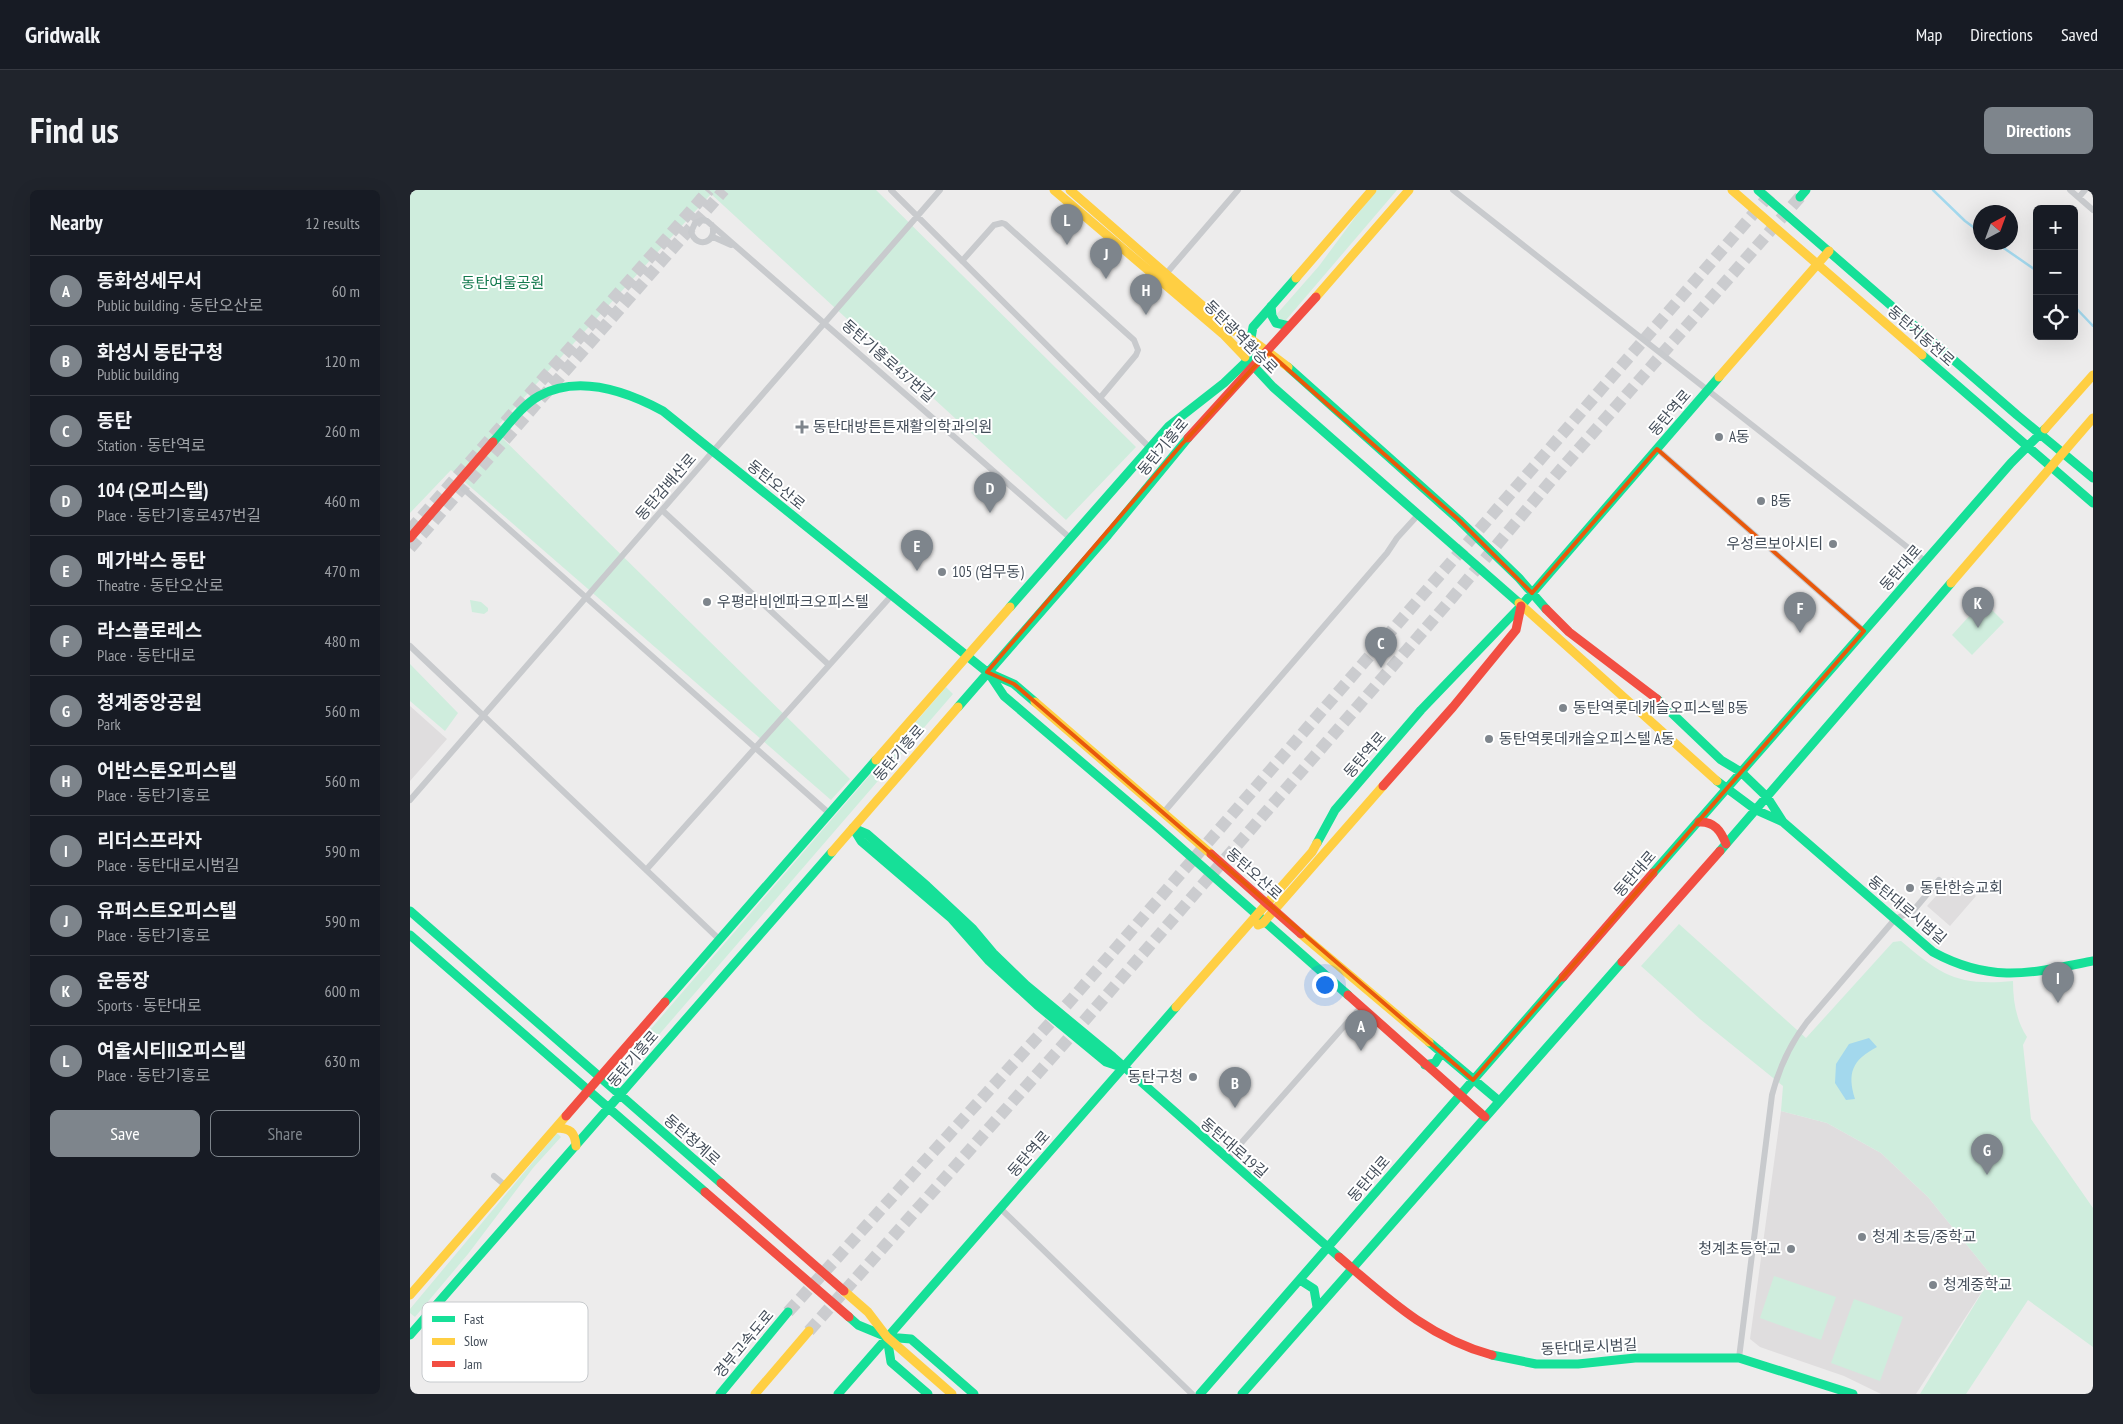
<!DOCTYPE html>
<meta charset="utf-8">
<style>
:root{--surface:#171b24;--page:#20242c;--text:#f1f3f6;--muted:#9ea1a6;--line:#363941;--accent:#7e858c}
body{margin:0;font-family:"PT Sans Narrow","Noto Sans KR",sans-serif;background:var(--page);color:var(--text)}
.controls{position:absolute;right:15px;top:15px;display:grid;overflow:hidden;border-radius:8px;box-shadow:0 5px 20px #0002}
.controls button{width:45px;height:45px;display:grid;place-items:center;padding:0;border:0;border-bottom:1px solid var(--line);background:var(--surface);color:var(--text);font:25px sans-serif}
.compass{position:absolute;left:1563px;top:15px;width:45px;height:45px;border-radius:50%;background:var(--surface);box-shadow:0 5px 20px #0002;rotate:41deg}
.you{position:absolute;left:914px;top:794px;width:18px;height:18px;margin:-12px;border:4px solid #fff;border-radius:50%;background:#1a73e8;box-shadow:0 0 0 8px #1a73e833}
.badge{display:grid;place-items:center;width:32px;height:32px;border-radius:50%;background:var(--accent);color:#fff;font-size:16px;font-weight:700}
.pin{position:absolute;translate:-50% -41px;filter:drop-shadow(0 1px 2px #0008)}
.pin::after{content:'';position:absolute;top:26px;width:18px;height:15px;background:inherit;clip-path:polygon(0 0,100% 0,50% 100%)}
.list{margin:0;padding:0;list-style:none}
h2{display:flex;justify-content:space-between;align-items:center;height:65px;margin:0;padding:0 20px;font-size:21px}
h2 small{font-size:16px;font-weight:400;color:var(--muted)}
.list li{display:grid;grid-template-columns:32px 1fr auto;gap:15px;align-items:center;box-sizing:border-box;height:70px;padding:0 20px;border-top:1px solid var(--line)}
.list b{display:block;font-size:19px;white-space:nowrap}
.list p{margin:0;font-size:16px;white-space:nowrap;color:var(--muted)}
.list em{font-size:16px;font-style:normal;color:var(--muted)}
.actions{display:flex;gap:10px;padding:15px 20px}
.actions a{flex:1;padding:11px 0;border:1px solid var(--accent);border-radius:8px;text-align:center;font-size:18px;color:var(--accent)}
.actions .main{background:var(--accent);color:#fff}
.icon{flex:none;width:28px;height:28px;fill:none;stroke:currentColor;stroke-width:2;stroke-linecap:round;stroke-linejoin:round}
.map{position:relative;flex:none;width:1683px;height:1204px;overflow:hidden;border-radius:8px}
header{display:flex;align-items:center;gap:30px;box-sizing:border-box;height:70px;padding:0 25px;background:var(--surface);border-bottom:1px solid var(--line)}
header strong{font-size:24px}
nav{display:flex;gap:28px;margin-inline-start:auto;font-size:18px}
.intro{display:flex;align-items:center;justify-content:space-between;box-sizing:border-box;height:120px;padding:0 30px}
h1{margin:0;font-size:35px}
.button{padding:12px 22px;border-radius:8px;background:var(--accent);color:#fff;font-size:18px;font-weight:700}
main{display:flex;gap:30px;padding:0 30px}
aside{flex:1;background:var(--surface);border-radius:8px;box-shadow:0 5px 20px #0002}
.map>svg:first-child{display:block}
.education{fill:#dfddde}
.green{fill:#cfeddd}
.water{fill:#a3d8ed}
.lines{fill:none;stroke-linecap:round;stroke-linejoin:round}
.stream{stroke:#a3d8ed;stroke-width:2.5}
.highway-tunnel{stroke:#cbcccf;stroke-width:12;stroke-dasharray:12 6;stroke-linecap:butt}
.street{stroke:#c8cacd;stroke-width:6}
.fast{stroke:#16e098;stroke-width:9}
.slow{stroke:#ffcf43;stroke-width:9}
.jam{stroke:#f24e42;stroke-width:9}
.marked{fill:none;stroke:#e8590c;stroke-width:4;stroke-linejoin:round}
.poi-dot{fill:#7e858c;stroke:#fff;stroke-width:2}
.labels{text-anchor:middle;stroke-width:4;stroke-linejoin:round;paint-order:stroke}
.park-label{font-size:15px;fill:#147a4e;stroke:#fff}
.street-label{font-size:15px;fill:#434d59;stroke:#fff}
.poi-label{font-size:15px;fill:#434d59;stroke:#fff;text-anchor:start}
.key{fill:#fff;stroke:#c7cacd;stroke-width:1}
.key-label{font-size:14px;fill:#434d59}
</style>
<header>
<strong>Gridwalk</strong>
<nav><a>Map</a><a>Directions</a><a>Saved</a></nav>
</header>
<div class="intro"><h1>Find us</h1><a class="button">Directions</a></div>
<main>
<aside>
<h2>Nearby<small>12 results</small></h2>
<ul class="list">
<li><span class="badge">A</span><div><b>동화성세무서</b><p>Public building · 동탄오산로</p></div><em>60 m</em></li>
<li><span class="badge">B</span><div><b>화성시 동탄구청</b><p>Public building</p></div><em>120 m</em></li>
<li><span class="badge">C</span><div><b>동탄</b><p>Station · 동탄역로</p></div><em>260 m</em></li>
<li><span class="badge">D</span><div><b>104 (오피스텔)</b><p>Place · 동탄기흥로437번길</p></div><em>460 m</em></li>
<li><span class="badge">E</span><div><b>메가박스 동탄</b><p>Theatre · 동탄오산로</p></div><em>470 m</em></li>
<li><span class="badge">F</span><div><b>라스플로레스</b><p>Place · 동탄대로</p></div><em>480 m</em></li>
<li><span class="badge">G</span><div><b>청계중앙공원</b><p>Park</p></div><em>560 m</em></li>
<li><span class="badge">H</span><div><b>어반스톤오피스텔</b><p>Place · 동탄기흥로</p></div><em>560 m</em></li>
<li><span class="badge">I</span><div><b>리더스프라자</b><p>Place · 동탄대로시범길</p></div><em>590 m</em></li>
<li><span class="badge">J</span><div><b>유퍼스트오피스텔</b><p>Place · 동탄기흥로</p></div><em>590 m</em></li>
<li><span class="badge">K</span><div><b>운동장</b><p>Sports · 동탄대로</p></div><em>600 m</em></li>
<li><span class="badge">L</span><div><b>여울시티II오피스텔</b><p>Place · 동탄기흥로</p></div><em>630 m</em></li>
</ul>
<div class="actions"><a class="main">Save</a><a>Share</a></div>
</aside>
<div class="map">
<svg width="1683" height="1204" viewBox="0 0 1683 1204">
<rect width="100%" height="100%" fill="#edecec"/>
<path class="education" d="M0,516L37,549L0,591Z
M1543,687L1566,706L1540,736L1517,716Z
M1371,921L1417,933L1471,963L1518,1007L1582,1086L1506,1204H1471L1434,1186L1350,1157L1340,1149Z"/>
<path class="green" d="M0,0H466L726,257L656,330L301,4L84,240L440,589L421,610L41,280L0,323Z
M967,0H987L876,130L870,131L866,125L909,76L949,22Z
M60,410L71,412L78,418V421L74,424L62,422Z
M1573,411L1594,432L1562,465L1542,445Z
M0,474L48,523L35,541L0,511Z
M536,497L543,504L228,869L220,863Z
M1269,734L1396,848L1483,752L1491,751C1532,786 1548,796 1603,791C1603,811 1606,830 1617,847L1613,855L1621,929L1683,1018V1157L1618,1110L1556,1204H1510L1582,1086L1518,1007L1471,963L1417,933L1371,921L1373,896L1290,829L1231,776Z
M147,943L151,947L123,978L58,1064L5,1127L0,1123V1119Z
M1364,1086L1426,1107L1411,1150L1350,1128Z
M1444,1109L1493,1127L1470,1191L1421,1173Z"/>
<path class="water" d="M1459,848L1467,857C1442,870 1437,883 1445,909L1436,910L1425,893L1426,874L1439,854Z"/>
<g class="lines">
<path class="stream" d="M1523,0L1555,31L1570,42
M1585,52L1627,81
M1664,116L1683,136"/>
<path class="highway-tunnel" d="M0,340L299,0
M0,358L314,0
M378,1122L661,810L1364,0
M399,1141L675,830L1042,408L1145,286L1390,7"/>
<path class="street" d="M481,0L739,257
M1043,0L1515,371
M1660,0L1683,20
M1669,7L1675,0
M302,35C308,52 287,60 281,42L285,33L292,30L297,31L659,347
M303,47L321,55
M552,71L584,35L592,33L595,34L724,150L728,160L726,165L690,208
M755,85L828,0
M1247,259L1454,441
M47,293L420,624
M252,320L419,475
M0,456L310,750
M0,610L530,0
M754,622L977,363L987,348L1008,325
M236,680L482,405
M817,969L951,817
M84,986L96,996
M590,1018L782,1204
M1329,1168L1362,905C1369,878 1380,854 1397,832L1485,729L1503,721L1529,690"/>
<path class="fast" d="M1348,0L1607,225L1683,288
M1390,7L1396,0
M861,116L862,126L866,133L879,136
M1512,165L1683,313
M835,167L863,197L1109,413
M878,177L1049,330L1109,388L1136,419
M83,252C97,237 111,216 129,206C169,184 216,201 253,221L577,482L604,494L625,512
M600,417L759,236L814,193L837,171L843,137L886,88
M578,482L594,506L744,634L938,805
M1247,509L1311,570L1331,582L1357,607L1373,632
M548,517L698,345L778,248
M1307,591L1346,620L1373,632L1523,762C1582,794 1621,783 1683,771
M443,638L457,644L517,696L562,738L583,763L616,795L703,867L929,1067
M443,638L451,651L541,728L579,771L627,815L696,872L711,877
M907,653L925,620L1011,520L1111,416L1309,187
M1310,661L1541,393
M1243,683L1601,273L1635,239
M0,721L311,993
M0,745L295,1002
M255,812L466,570
M1019,852L1089,911
M1015,875L1025,873L1030,865V861
M890,1090L904,1099L907,1117
M439,1127L448,1135L477,1147L501,1149L564,1204
M0,1145L422,662
M477,1147L481,1172L518,1204
M1082,1165L1126,1174H1168L1225,1168H1329L1443,1204
M310,1204L378,1122
M428,1204L766,817
M790,1204L1153,787
M832,1204L1212,772"/>
<path class="slow" d="M644,0L813,144L835,167
M660,0L818,138L842,150L878,177
M1322,0L1512,165
M886,88L962,0
M906,107L999,0
M1309,187L1419,61
M1635,239L1683,185
M1541,393L1683,228
M1109,413L1307,591
M625,512L801,664
M466,570L600,417
M422,662L548,517
M848,735L853,733L973,596
M891,744L1019,852
M766,817L902,662L907,653
M146,938C160,938 165,942 166,956
M434,1101L458,1122L477,1147L542,1204
M0,1105L156,926
M345,1204L399,1141"/>
<path class="jam" d="M778,248L906,107
M0,348L83,252
M1136,419L1159,442L1247,509
M973,596L1043,517L1106,440L1111,416
M1289,632C1304,631 1311,641 1316,654
M801,664L891,744
M1212,772L1310,661
M1153,787L1243,683
M938,805L1075,927
M156,926L255,812
M311,993L434,1101
M295,1002L439,1127
M929,1067C977,1108 1019,1148 1082,1165"/>
</g>
<path class="marked" d="M858,162L1049,330L1122,403L1247,259L1454,441L1063,890L604,494L577,482L772,254Z"/>
<g class="poi-dot">
<path d="M389.5 229.5h5v5h5v5h-5v5h-5v-5h-5v-5h5z"/>
<circle cx="1309" cy="247" r="5"/>
<circle cx="1351" cy="311" r="5"/>
<circle cx="1423" cy="354" r="5"/>
<circle cx="532" cy="382" r="5"/>
<circle cx="297" cy="412" r="5"/>
<circle cx="1153" cy="518" r="5"/>
<circle cx="1079" cy="549" r="5"/>
<circle cx="1500" cy="698" r="5"/>
<circle cx="783" cy="887" r="5"/>
<circle cx="1452" cy="1047" r="5"/>
<circle cx="1381" cy="1059" r="5"/>
<circle cx="1523" cy="1095" r="5"/>
</g>
<g class="labels">
<g class="park-label">
<text x="93" y="98">동탄여울공원</text>
</g>
<g class="street-label">
<text transform="translate(1511 146) rotate(41)" y="5">동탄치동천로</text>
<text transform="translate(831 147) rotate(45)" y="5">동탄광역환승로</text>
<text transform="translate(478 171) rotate(41)" y="5">동탄기흥로437번길</text>
<text transform="translate(1260 223) rotate(-49)" y="5">동탄역로</text>
<text transform="translate(753 257) rotate(-50)" y="5">동탄기흥로</text>
<text transform="translate(366 295) rotate(39)" y="5">동탄오산로</text>
<text transform="translate(256 297) rotate(-49)" y="5">동탄감배산로</text>
<text transform="translate(1491 378) rotate(-49)" y="5">동탄대로</text>
<text transform="translate(489 563) rotate(-49)" y="5">동탄기흥로</text>
<text transform="translate(955 565) rotate(-49)" y="5">동탄역로</text>
<text transform="translate(844 684) rotate(42)" y="5">동탄오산로</text>
<text transform="translate(1225 684) rotate(-49)" y="5">동탄대로</text>
<text transform="translate(1497 720) rotate(40)" y="5">동탄대로시범길</text>
<text transform="translate(223 869) rotate(-49)" y="5">동탄기흥로</text>
<text transform="translate(282 950) rotate(41)" y="5">동탄청계로</text>
<text transform="translate(824 958) rotate(41)" y="5">동탄대로19길</text>
<text transform="translate(619 964) rotate(-49)" y="5">동탄역로</text>
<text transform="translate(959 989) rotate(-49)" y="5">동탄대로</text>
<text transform="translate(334 1154) rotate(-50)" y="5">경부고속도로</text>
<text transform="translate(1179 1157) rotate(-3)" y="5">동탄대로시범길</text>
</g>
<g class="poi-label">
<text x="403" y="242">동탄대방튼튼재활의학과의원</text>
<text x="1319" y="252">A동</text>
<text x="1361" y="316">B동</text>
<text x="1413" y="359" text-anchor="end">우성르보아시티</text>
<text x="542" y="387">105 (업무동)</text>
<text x="307" y="417">우평라비엔파크오피스텔</text>
<text x="1163" y="523">동탄역롯데캐슬오피스텔 B동</text>
<text x="1089" y="554">동탄역롯데캐슬오피스텔 A동</text>
<text x="1510" y="703">동탄한승교회</text>
<text x="773" y="892" text-anchor="end">동탄구청</text>
<text x="1462" y="1052">청계 초등/중학교</text>
<text x="1371" y="1064" text-anchor="end">청계초등학교</text>
<text x="1533" y="1100">청계중학교</text>
</g>
</g>
<rect x="12" y="1112" width="166" height="80" rx="8" class="key"/>
<rect x="22" y="1126" width="23" height="6" fill="#16e098"/>
<rect x="22" y="1148" width="23" height="7" fill="#ffcf43"/>
<rect x="22" y="1171" width="23" height="6" fill="#f24e42"/>
<g class="key-label">
<text x="54" y="1134">Fast</text>
<text x="54" y="1156">Slow</text>
<text x="54" y="1179">Jam</text>
</g>
</svg>
<div class="controls">
<button>+</button>
<button>−</button>
<button><svg class="icon" aria-label="locate" viewBox="0 0 24 24"><circle cx="12" cy="12" r="6"/><path d="M12 2v4M12 18v4M2 12h4M18 12h4"/></svg></button>
</div>
<svg class="compass" viewBox="-18 -18 36 36"><path d="M0-13l5 13h-10z" fill="#e53935"/><path d="M0 13l5-13h-10z" fill="#9ea1a6"/></svg>
<div class="you"></div>
<div class="pin badge" style="left:951px;top:861px">A</div>
<div class="pin badge" style="left:825px;top:918px">B</div>
<div class="pin badge" style="left:971px;top:478px">C</div>
<div class="pin badge" style="left:580px;top:323px">D</div>
<div class="pin badge" style="left:507px;top:381px">E</div>
<div class="pin badge" style="left:1390px;top:443px">F</div>
<div class="pin badge" style="left:1577px;top:985px">G</div>
<div class="pin badge" style="left:736px;top:125px">H</div>
<div class="pin badge" style="left:1648px;top:813px">I</div>
<div class="pin badge" style="left:696px;top:89px">J</div>
<div class="pin badge" style="left:1568px;top:438px">K</div>
<div class="pin badge" style="left:657px;top:55px">L</div>
</div>
</main>
